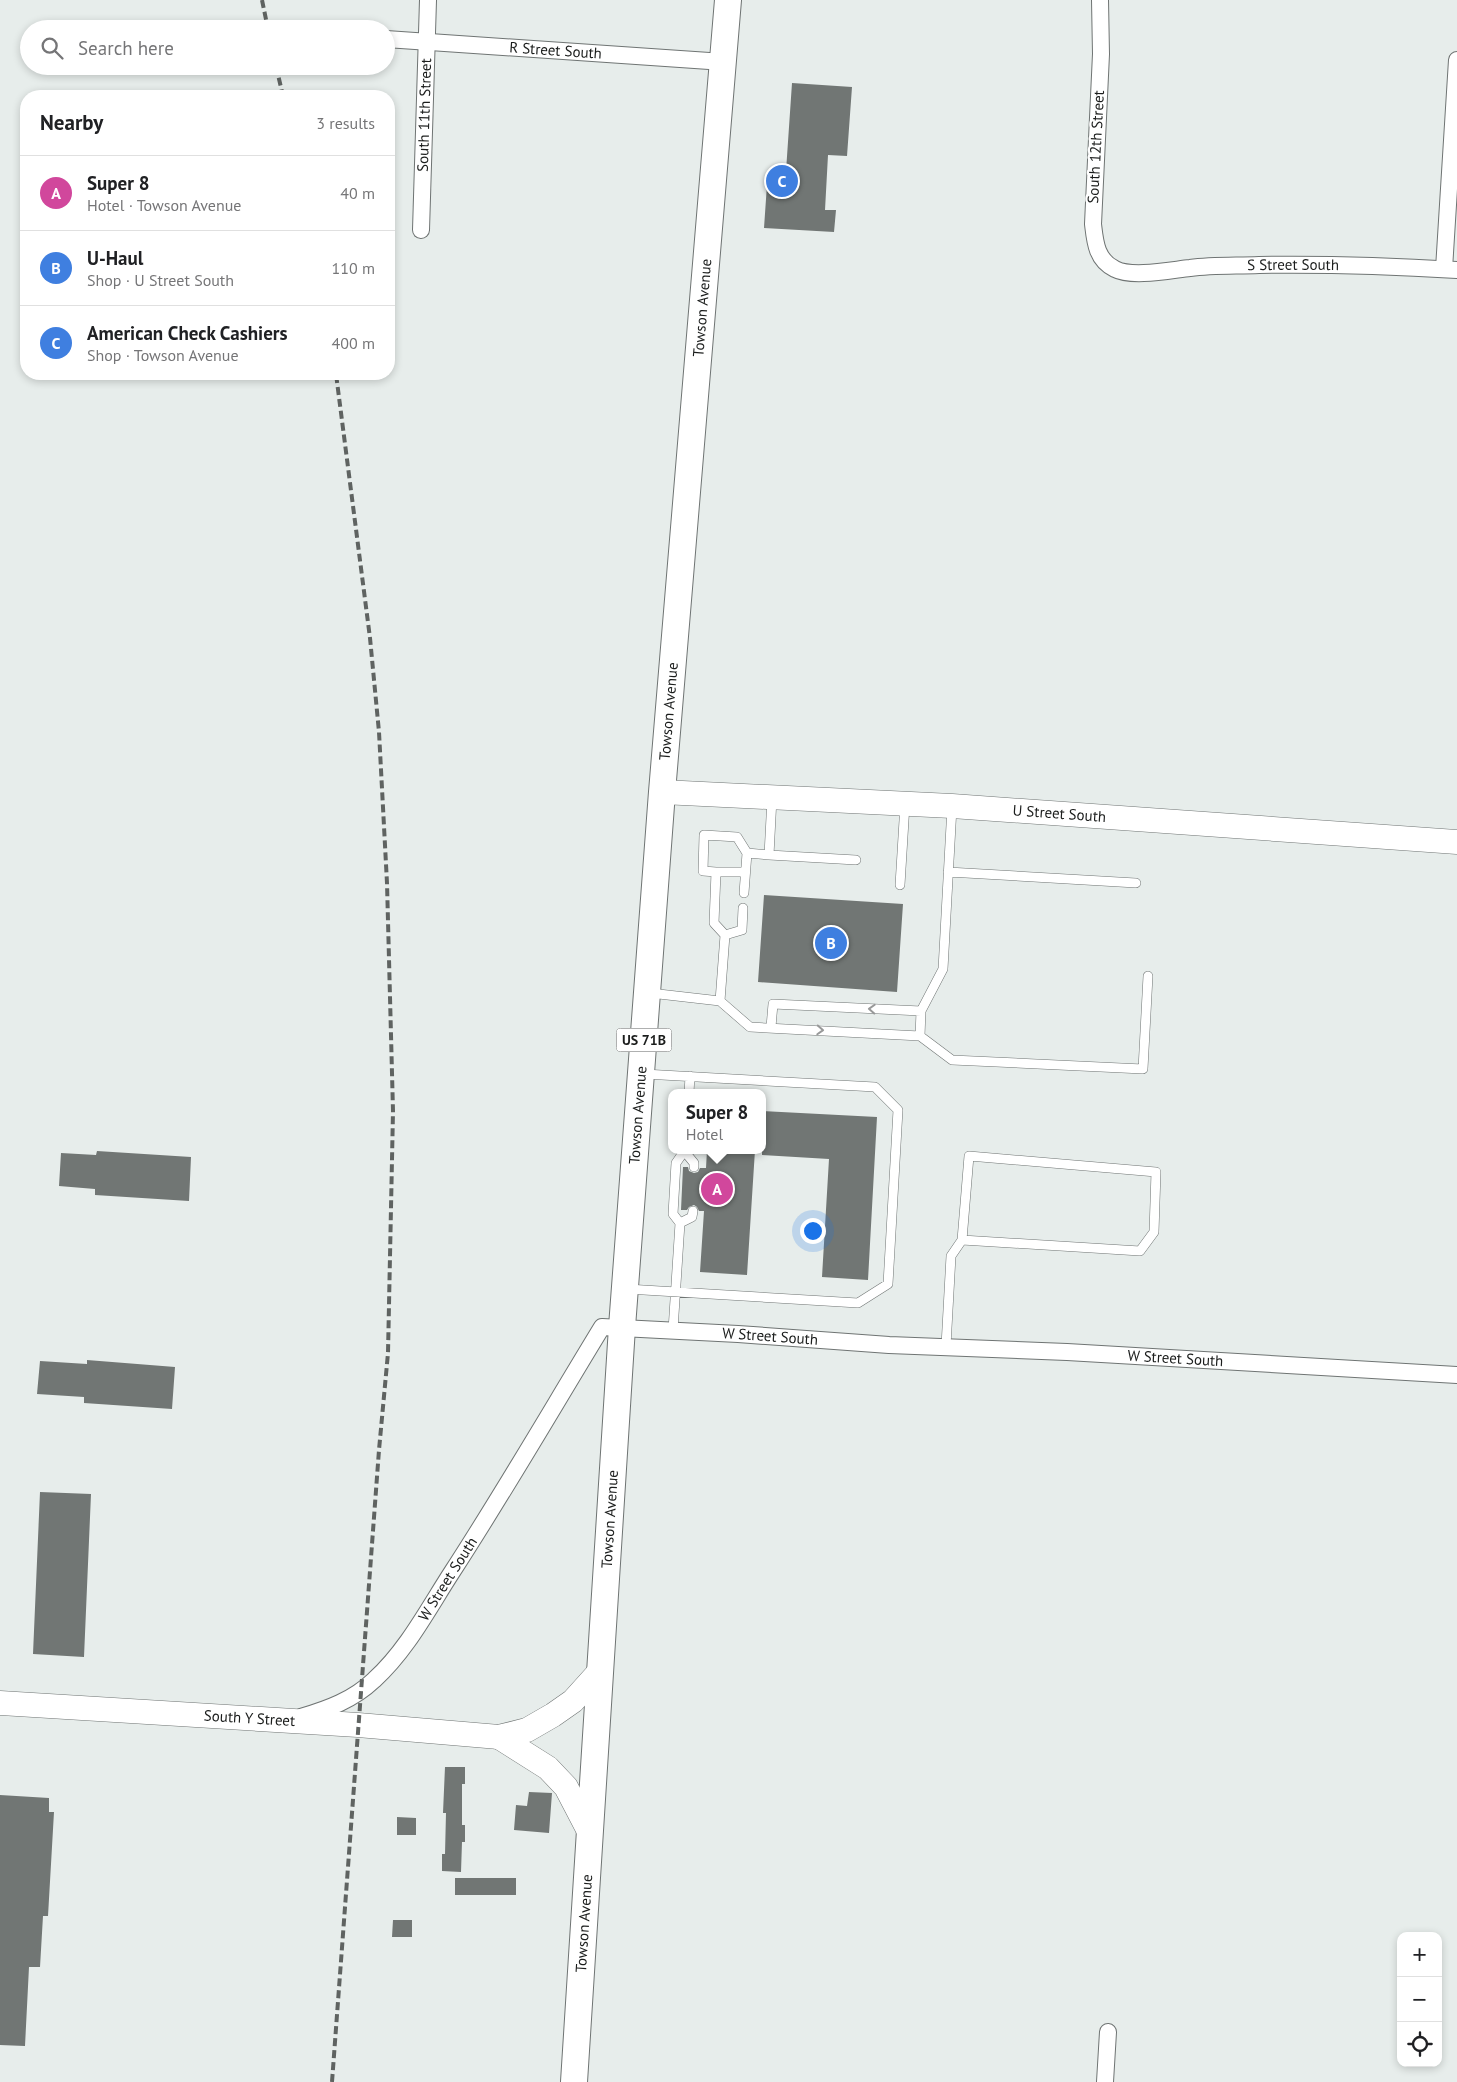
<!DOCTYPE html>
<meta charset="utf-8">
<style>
:root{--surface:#fff;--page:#f2f2f2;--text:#202124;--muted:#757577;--line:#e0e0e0;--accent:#7c3aed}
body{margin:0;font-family:"PT Sans",sans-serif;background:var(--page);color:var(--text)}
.controls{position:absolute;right:15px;bottom:15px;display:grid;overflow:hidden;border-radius:10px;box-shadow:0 2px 8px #0003}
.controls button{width:45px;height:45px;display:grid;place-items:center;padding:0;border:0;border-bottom:1px solid var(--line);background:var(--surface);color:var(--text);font:25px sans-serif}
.you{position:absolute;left:812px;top:1230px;width:18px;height:18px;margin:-12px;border:4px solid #fff;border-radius:50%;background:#1a73e8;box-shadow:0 0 0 8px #1a73e833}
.badge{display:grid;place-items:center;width:32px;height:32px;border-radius:50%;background:var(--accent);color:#fff;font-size:16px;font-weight:700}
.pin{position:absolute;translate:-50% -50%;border:2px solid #fff;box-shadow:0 1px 5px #0006}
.popup{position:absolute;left:668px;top:1089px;width:98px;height:65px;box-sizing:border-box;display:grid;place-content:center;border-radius:10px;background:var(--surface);filter:drop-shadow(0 1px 4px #0005);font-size:16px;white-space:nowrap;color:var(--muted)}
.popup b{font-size:19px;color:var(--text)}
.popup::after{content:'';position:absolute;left:50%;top:100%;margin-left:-10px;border:10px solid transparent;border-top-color:var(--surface)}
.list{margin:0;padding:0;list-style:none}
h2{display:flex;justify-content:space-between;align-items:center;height:65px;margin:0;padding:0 20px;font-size:21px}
h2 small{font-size:16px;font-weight:400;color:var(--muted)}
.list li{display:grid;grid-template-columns:32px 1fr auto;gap:15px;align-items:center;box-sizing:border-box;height:75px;padding:0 20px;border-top:1px solid var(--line)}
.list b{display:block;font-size:19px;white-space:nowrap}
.list p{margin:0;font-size:16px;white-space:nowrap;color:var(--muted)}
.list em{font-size:16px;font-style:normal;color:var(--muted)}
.icon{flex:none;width:28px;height:28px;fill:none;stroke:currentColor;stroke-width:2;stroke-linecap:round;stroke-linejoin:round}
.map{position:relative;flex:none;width:1457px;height:2082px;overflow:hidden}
.search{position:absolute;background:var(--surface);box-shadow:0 2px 8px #0003;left:20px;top:20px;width:375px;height:55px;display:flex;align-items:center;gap:12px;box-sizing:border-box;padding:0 18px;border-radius:28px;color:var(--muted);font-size:19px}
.panel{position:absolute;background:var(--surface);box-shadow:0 2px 8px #0003;left:20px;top:90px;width:375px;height:290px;border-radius:20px}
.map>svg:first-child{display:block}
.building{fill:#717674}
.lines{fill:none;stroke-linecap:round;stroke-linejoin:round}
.lane-casing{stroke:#6f7473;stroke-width:10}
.street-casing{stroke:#6f7473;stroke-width:18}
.secondary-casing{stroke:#6f7473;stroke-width:25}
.primary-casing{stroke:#6f7473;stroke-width:28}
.lane{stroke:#fff;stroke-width:9}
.street{stroke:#fff;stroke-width:16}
.secondary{stroke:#fff;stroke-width:24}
.primary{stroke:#fff;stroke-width:26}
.rail{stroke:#5f6361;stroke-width:4;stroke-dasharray:8 4;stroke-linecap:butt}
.oneway{stroke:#989999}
.labels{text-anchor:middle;stroke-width:4.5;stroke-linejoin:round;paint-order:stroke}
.shield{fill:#fff;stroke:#5f6160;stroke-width:1}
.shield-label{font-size:14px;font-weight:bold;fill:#1b1d1c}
.street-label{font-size:15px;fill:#1b1d1c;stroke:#fff}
</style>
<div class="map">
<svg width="1457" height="2082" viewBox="0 0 1457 2082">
<rect width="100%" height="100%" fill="#e7edeb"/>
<path class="building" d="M792,83L852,87L847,156L828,155L825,210H836L834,232L764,228L768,170L786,171Z
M764,895L903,904L897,992L758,982Z
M762,1111L877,1117L868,1280L822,1277L829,1159L762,1155Z
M707,1150H755L747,1275L700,1272L704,1211H699L697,1207L694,1205L689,1207L687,1210H681L683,1167H688L689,1171L694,1173L698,1172L700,1168H706Z
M97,1151L191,1157L189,1201L95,1195V1189L59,1186L61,1153L96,1155Z
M87,1360L175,1367L172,1409L84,1403V1397L37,1394L40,1361L87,1364Z
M40,1492L91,1494L84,1657L33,1654Z
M445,1767H465V1784H462V1825H465V1842H462L461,1872L442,1871V1854H445L446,1813H443Z
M529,1792L552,1793L549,1833L514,1830L516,1805L527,1806Z
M0,1795L49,1798V1812H54L48,1916H43L40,1967H29L25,2046L0,2045Z
M397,1817L416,1818V1835H397Z
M455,1878H516V1895H455Z
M393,1920H412V1937H392Z"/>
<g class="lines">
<defs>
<path id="lane" d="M769,855L856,860
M716,872L703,871L704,835L737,837L747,853
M948,872L1136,883
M900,885L905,804
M744,893L747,853L769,855L772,798
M725,935L742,930L743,908
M650,993L720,1001L750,1027L920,1036L952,1060L1143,1069L1148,976
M720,1001L725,935L714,923L716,872H745
M771,1027L773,1004L921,1011
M920,1036L921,1011L943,969L952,807
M689,1093L690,1076
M685,1152L694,1163V1167
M680,1223L692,1217L693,1211
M627,1289L858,1303L888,1284L898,1110L875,1087L644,1074
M673,1330L680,1223L673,1214L676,1163L685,1150
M946,1346L951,1256L962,1240L1140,1251L1154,1232L1156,1172L969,1156L962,1240"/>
<g id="street">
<path id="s1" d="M1100,0L1101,54L1093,224C1095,241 1096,260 1115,269C1132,278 1171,270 1190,268C1213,265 1236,266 1259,265C1325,264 1391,266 1457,270"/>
<path id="s2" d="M386,39L724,62"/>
<path id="s3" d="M421,230L428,0"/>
<path d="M1444,269L1457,60"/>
<path id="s4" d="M301,1717C328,1709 353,1700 374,1680C407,1650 428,1609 452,1572C504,1492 552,1409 602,1327L738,1334L889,1345L1067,1352L1457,1375"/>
<path d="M1105,2082L1108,2032"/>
</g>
<g id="secondary">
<path id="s5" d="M662,792L952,806L1457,842"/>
<path id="s6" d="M0,1703L358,1725L499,1737L527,1730L553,1715L573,1701L600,1671"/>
<path d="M499,1737L548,1768L566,1787L590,1833"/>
</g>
<g id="primary">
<path id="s7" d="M574,2082L622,1327L662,792L728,0"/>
</g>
</defs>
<use href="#lane" class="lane-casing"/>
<use href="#street" class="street-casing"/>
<use href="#secondary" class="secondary-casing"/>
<use href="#primary" class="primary-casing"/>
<use href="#lane" class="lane"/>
<use href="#street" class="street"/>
<use href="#secondary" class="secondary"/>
<use href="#primary" class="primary"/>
<path class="rail" d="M262,0L268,29
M276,66L283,96
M332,2082L379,1450L388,1353L393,1111L387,883L379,732L370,638L336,374"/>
</g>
<defs><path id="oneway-chevron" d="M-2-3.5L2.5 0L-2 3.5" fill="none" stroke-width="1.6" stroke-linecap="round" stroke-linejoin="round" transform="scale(1.25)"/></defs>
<g class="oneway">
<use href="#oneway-chevron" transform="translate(872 1009) rotate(-177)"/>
<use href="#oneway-chevron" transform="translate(820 1030) rotate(3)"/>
</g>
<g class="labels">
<rect class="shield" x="616.5" y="1028.5" width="55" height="23" rx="4"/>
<g class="shield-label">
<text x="644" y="1045">US 71B</text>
</g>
<g class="street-label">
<text dy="5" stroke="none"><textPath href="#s2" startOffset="170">R Street South</textPath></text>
<text dy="5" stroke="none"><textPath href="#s3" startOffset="115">South 11th Street</textPath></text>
<text transform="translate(1096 147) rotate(-87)" y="5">South 12th Street</text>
<text dy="5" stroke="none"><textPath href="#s1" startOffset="456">S Street South</textPath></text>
<text dy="5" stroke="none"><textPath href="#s7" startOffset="1779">Towson Avenue</textPath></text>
<text dy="5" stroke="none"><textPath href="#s7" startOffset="1374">Towson Avenue</textPath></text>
<text dy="5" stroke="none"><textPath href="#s5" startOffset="398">U Street South</textPath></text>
<text dy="5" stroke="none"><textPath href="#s7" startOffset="969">Towson Avenue</textPath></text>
<text dy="5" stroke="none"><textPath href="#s4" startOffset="672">W Street South</textPath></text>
<text dy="5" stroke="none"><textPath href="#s4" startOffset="1078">W Street South</textPath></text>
<text dy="5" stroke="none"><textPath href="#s7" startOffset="564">Towson Avenue</textPath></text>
<text dy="5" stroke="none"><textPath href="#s4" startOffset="208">W Street South</textPath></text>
<text dy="5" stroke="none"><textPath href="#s6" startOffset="250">South Y Street</textPath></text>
<text dy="5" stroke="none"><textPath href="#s7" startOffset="159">Towson Avenue</textPath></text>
</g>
</g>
</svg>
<div class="controls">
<button>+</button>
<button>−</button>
<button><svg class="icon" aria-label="locate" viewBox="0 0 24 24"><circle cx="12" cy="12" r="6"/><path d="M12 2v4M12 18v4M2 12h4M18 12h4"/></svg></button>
</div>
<div class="you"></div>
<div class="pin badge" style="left:717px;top:1189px;background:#d1479c">A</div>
<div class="popup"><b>Super 8</b>Hotel</div>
<div class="pin badge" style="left:831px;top:943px;background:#3f7fe0">B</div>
<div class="pin badge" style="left:782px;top:181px;background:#3f7fe0">C</div>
<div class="search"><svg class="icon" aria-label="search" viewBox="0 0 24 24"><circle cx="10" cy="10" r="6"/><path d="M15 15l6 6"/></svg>Search here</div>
<section class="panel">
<h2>Nearby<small>3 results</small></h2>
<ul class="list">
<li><span class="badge" style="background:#d1479c">A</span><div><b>Super 8</b><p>Hotel · Towson Avenue</p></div><em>40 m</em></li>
<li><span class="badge" style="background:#3f7fe0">B</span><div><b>U-Haul</b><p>Shop · U Street South</p></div><em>110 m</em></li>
<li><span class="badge" style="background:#3f7fe0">C</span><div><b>American Check Cashiers</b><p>Shop · Towson Avenue</p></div><em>400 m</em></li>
</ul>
</section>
</div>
